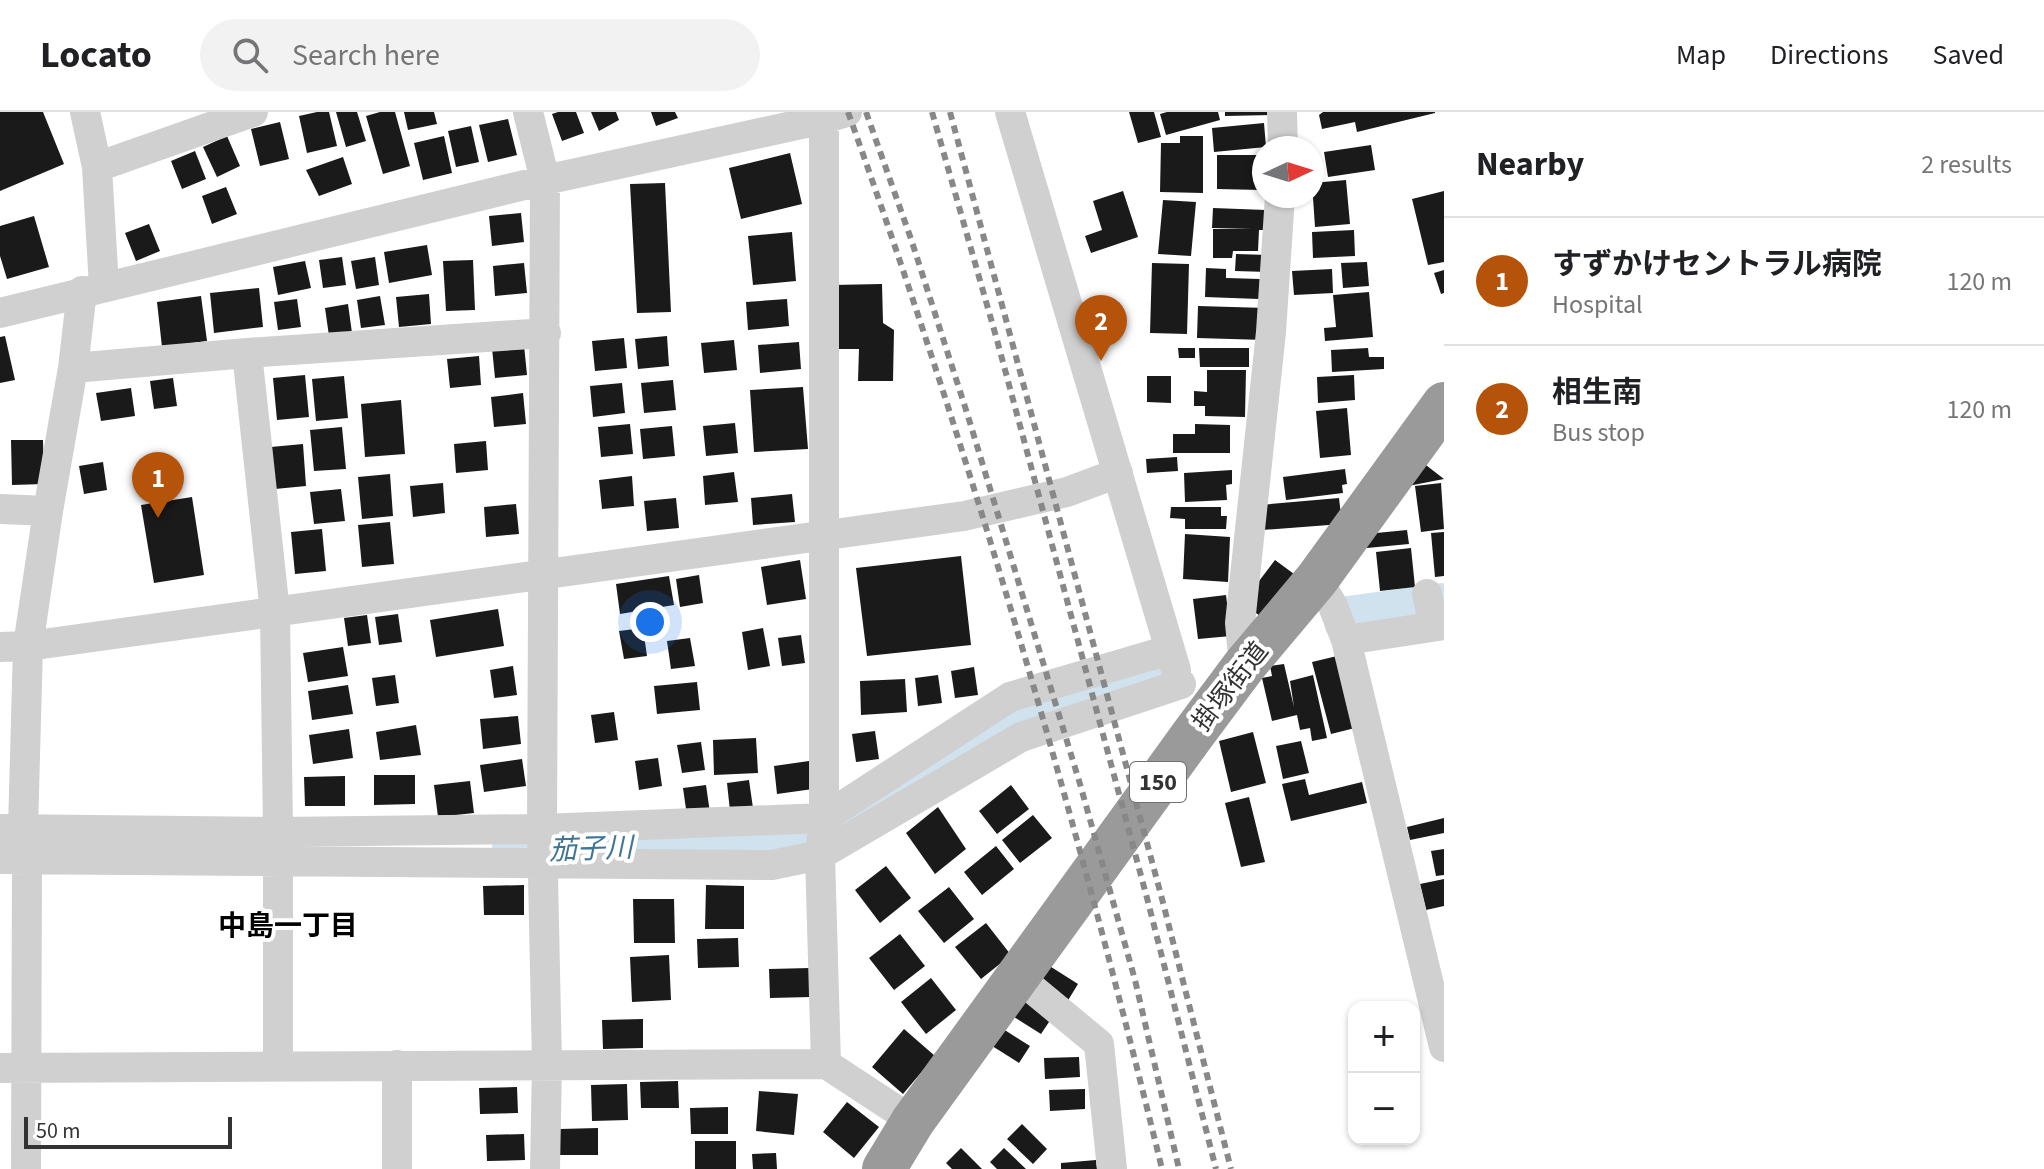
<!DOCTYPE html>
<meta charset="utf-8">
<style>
:root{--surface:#fff;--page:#f2f2f2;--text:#202124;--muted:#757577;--line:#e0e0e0;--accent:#b45309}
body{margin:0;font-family:"Source Sans 3","Noto Sans JP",sans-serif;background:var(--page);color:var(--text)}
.controls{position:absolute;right:24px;bottom:24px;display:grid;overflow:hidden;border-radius:16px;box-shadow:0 2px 6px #0004}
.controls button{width:72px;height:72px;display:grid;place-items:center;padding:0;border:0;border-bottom:2px solid var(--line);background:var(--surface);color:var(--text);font:40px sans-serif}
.compass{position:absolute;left:1252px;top:24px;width:72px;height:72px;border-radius:50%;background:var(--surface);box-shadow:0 2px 6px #0004;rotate:86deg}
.scale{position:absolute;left:24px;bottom:20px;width:208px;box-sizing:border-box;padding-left:8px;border:4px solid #333;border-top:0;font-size:22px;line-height:28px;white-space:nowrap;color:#333;-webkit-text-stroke:6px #fff;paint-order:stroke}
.you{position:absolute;left:650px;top:510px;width:28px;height:28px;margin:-20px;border:6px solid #fff;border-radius:50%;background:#1a73e8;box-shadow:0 0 0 12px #1a73e833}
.badge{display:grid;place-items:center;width:52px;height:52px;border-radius:50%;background:var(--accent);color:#fff;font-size:26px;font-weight:700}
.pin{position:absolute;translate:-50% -66px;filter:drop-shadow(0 2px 4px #0008)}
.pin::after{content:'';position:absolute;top:42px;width:28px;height:24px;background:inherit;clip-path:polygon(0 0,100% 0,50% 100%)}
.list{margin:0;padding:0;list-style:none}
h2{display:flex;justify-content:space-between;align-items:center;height:104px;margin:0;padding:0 32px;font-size:34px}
h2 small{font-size:26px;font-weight:400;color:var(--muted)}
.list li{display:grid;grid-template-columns:52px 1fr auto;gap:24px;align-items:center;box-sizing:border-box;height:128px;padding:0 32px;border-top:2px solid var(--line)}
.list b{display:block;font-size:30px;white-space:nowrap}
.list p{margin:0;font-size:26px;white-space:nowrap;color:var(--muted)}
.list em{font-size:26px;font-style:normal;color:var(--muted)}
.icon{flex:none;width:44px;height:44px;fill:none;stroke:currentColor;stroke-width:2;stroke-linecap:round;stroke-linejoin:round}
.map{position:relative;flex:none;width:1444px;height:1057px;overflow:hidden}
header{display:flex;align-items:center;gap:48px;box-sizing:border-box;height:112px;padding:0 40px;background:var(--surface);border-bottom:2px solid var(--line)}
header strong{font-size:38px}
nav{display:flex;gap:44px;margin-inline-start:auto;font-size:28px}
.search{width:560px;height:72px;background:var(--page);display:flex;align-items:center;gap:20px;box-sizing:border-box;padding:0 28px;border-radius:44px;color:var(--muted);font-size:30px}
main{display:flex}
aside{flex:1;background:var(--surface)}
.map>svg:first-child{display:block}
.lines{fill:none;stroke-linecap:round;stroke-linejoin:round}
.river{stroke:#cfe2ee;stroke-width:50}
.building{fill:#1a1a1a}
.minor{stroke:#d0d0d0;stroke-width:30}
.highway{stroke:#9a9a9a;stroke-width:44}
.rail{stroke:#888;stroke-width:6;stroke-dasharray:8 6;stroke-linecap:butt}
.labels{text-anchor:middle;stroke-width:8;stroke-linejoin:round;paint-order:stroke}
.shield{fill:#fff;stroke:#707070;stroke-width:2}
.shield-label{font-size:24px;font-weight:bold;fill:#333}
.street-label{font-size:26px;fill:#333;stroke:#fff}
.water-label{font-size:28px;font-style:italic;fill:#3f7597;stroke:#fff}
.neighbourhood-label{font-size:28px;font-weight:bold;fill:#000;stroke:#fff}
</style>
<header>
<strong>Locato</strong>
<div class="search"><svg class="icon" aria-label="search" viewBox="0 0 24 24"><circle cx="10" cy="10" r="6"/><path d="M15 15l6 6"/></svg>Search here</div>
<nav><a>Map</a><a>Directions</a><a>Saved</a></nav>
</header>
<main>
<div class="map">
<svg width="1444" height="1057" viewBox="0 0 1444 1057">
<rect width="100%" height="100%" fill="#fff"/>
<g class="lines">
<path class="river" d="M1349,509L1444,496
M517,737L798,727L839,711L1020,605L1115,570L1144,565"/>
</g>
<path class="building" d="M0,0H43L64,52L0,79Z
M317,0H329L337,34L307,41L299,4Z
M336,0H357L366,29L346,35Z
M380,0H395L410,54L383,62L366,4Z
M404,0H434L437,12L408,18Z
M558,0H576L584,21L562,29L552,2Z
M591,0H616L619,8L599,19Z
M651,0H675L678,6L656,14Z
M1129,0H1154L1161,25L1138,31Z
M1167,0H1218L1220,8L1166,23L1160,2Z
M1225,0H1275V3L1225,4Z
M1323,0H1435V1L1357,20L1355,10L1322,17L1319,3Z
M508,7L517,43L488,50L479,13Z
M280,10L289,47L260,54L251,17Z
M1264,11L1266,35L1214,40L1212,16Z
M471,14L479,50L456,55L448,19Z
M227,24L240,54L217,65L203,35Z
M444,24L452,61L423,68L414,31Z
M1180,24H1203V81L1160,80L1161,31H1180Z
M1371,33L1375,58L1328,65L1324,40Z
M195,39L206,67L182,77L171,49Z
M790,41L802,92L741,107L729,56Z
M1217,43H1257L1256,64H1261V78L1217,77Z
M343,45L352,72L319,84L306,58Z
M1346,68L1350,112L1315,115L1312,71Z
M665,71L671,200L637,201L630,72Z
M226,75L237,102L212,112L202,84Z
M1123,79L1138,125L1091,141L1085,124L1102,118L1093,89Z
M1444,79V150L1428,153L1412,87Z
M1163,88L1196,90L1191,144L1158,142Z
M1213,96L1266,98L1265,118H1259L1258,139H1233L1232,146H1213V117H1252L1212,116Z
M521,101L524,130L492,134L489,104Z
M34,104L49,155L7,167L0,144V114Z
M149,112L160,139L136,149L125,121Z
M1354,118L1355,144L1313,146L1312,120Z
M792,120L796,169L753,173L748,124Z
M427,133L432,163L389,171L384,140Z
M1236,142L1268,143V160L1235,159Z
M342,145L346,173L323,176L319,148Z
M375,145L379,173L356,177L351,149Z
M473,148L475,198L446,199L443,149Z
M305,149L311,176L278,183L273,155Z
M1367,150L1369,174L1343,176L1341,151Z
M524,151L527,181L495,184L493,154Z
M1152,151L1189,152L1187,222L1150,221Z
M1206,156L1226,157V166L1260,167L1259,187L1205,185Z
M1332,157L1333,181L1294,183L1292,159Z
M1444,158V181L1441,182L1434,161Z
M882,172L883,211L894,218L893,269H858L859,237H834L833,173Z
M259,176L263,215L214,221L210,181Z
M1369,180L1373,225L1325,229L1324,216L1336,215L1333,183Z
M429,182L431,212L399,215L396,185Z
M201,184L207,229L162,235L157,190Z
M380,184L385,213L361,216L357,188Z
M297,187L301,215L278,218L274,190Z
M787,187L789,214L748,218L746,190Z
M348,192L352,221L329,224L325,196Z
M1198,194L1266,196L1265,228L1197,226Z
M5,224L15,268L0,271V225Z
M667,224L669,254L638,257L635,227Z
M624,226L627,256L595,259L592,229Z
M734,228L737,258L704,261L701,231Z
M799,230L801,257L760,261L758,233Z
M524,233L527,263L495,266L492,236Z
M1178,236H1195V246H1179Z
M1199,236H1249V255H1200Z
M1368,236L1369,245H1384V257L1332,260L1331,238Z
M479,244L481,273L450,276L447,247Z
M1207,258H1246L1245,305L1205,304V294H1194V279L1207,280Z
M305,263L309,305L277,308L273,266Z
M1354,263L1355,288L1318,291L1317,265Z
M344,264L348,306L316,309L312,267Z
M1147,264H1171V291L1147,290Z
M173,266L177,294L154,297L150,269Z
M673,268L676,298L644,301L641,271Z
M622,271L625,301L593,305L590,274Z
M803,275L808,337L754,340L750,278Z
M131,276L135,304L101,309L96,281Z
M523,281L526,312L494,315L491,285Z
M401,288L405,342L365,345L361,292Z
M1347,296L1351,343L1320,346L1316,299Z
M735,311L738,341L706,344L703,314Z
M630,312L633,342L601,345L598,315Z
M1195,312L1230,313V341H1173V322H1195Z
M672,314L675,344L643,347L640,317Z
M342,315L346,357L314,359L310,318Z
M11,328H43L44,372L12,373Z
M486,329L488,358L456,361L454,332Z
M303,332L306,374L275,377L271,335Z
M1177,345L1178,359L1147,361L1146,347Z
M103,350L107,378L84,382L79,354Z
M1422,350L1444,367L1403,375Z
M1345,357L1347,372L1342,373L1343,381L1286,388L1283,365Z
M1232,358V372L1226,373L1227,388L1185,390L1184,361Z
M734,360L738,390L705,393L703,364Z
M390,362L393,404L362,407L358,365Z
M632,364L634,394L602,397L599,368Z
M443,371L445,401L413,405L410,374Z
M1441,371L1444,417L1421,420L1415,374Z
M341,377L345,409L314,412L310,380Z
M792,382L795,410L753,413L751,386Z
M192,385L204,463L154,471L141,393Z
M676,386L679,416L647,419L644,389Z
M1339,386L1342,412L1262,418L1260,393Z
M516,392L519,422L486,425L484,395Z
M1171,395H1221V404H1227L1226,417H1185V407L1170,406Z
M390,410L394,452L362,455L358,413Z
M322,417L326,459L295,462L291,420Z
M1407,418L1409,432L1367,436L1366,422Z
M1444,420V464L1435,465L1431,421Z
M1185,422L1230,425L1228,470L1183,467Z
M1411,436L1415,475L1380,479L1376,440Z
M961,444L971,533L867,544L856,456Z
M800,448L806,487L767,493L761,455Z
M1275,448L1294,462L1263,506L1253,499L1256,473Z
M699,463L703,491L680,495L676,467Z
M669,464L674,493L620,502L616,472Z
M1226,483L1231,524L1198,527L1193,487Z
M498,497L504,534L436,545L430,508Z
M398,502L402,530L379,533L375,505Z
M367,503L371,531L348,534L344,506Z
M643,516L647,544L624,547L619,519Z
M763,516L770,554L748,558L742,520Z
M801,523L805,551L782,554L778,526Z
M690,526L695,554L671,557L667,529Z
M343,535L348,564L308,570L303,541Z
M1337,544L1355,616L1331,622L1312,550Z
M1284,552L1294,595L1290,569L1313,563L1327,626L1312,629L1310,616L1300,618L1297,603L1272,609L1262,566L1272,564L1270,554Z
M513,554L517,583L494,586L490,558Z
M974,555L978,583L955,586L951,559Z
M395,563L399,591L376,594L372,566Z
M938,563L942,591L918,594L915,566Z
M905,567L907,600L861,603L860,569Z
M697,570L700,598L657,602L654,574Z
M348,573L353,602L312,608L308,579Z
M614,600L618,628L595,631L591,603Z
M518,604L521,632L483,637L480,607Z
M416,613L421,643L380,648L376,620Z
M349,617L353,646L313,652L309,623Z
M875,619L879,647L856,650L852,622Z
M1253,620L1266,671L1231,680L1219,629Z
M756,626L758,661L714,663L713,628Z
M1301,629L1309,661L1283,667L1276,634Z
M701,630L705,658L682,661L677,633Z
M658,646L662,674L639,678L635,649Z
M522,647L526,674L484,680L480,653Z
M809,649L813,677L777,682L774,654Z
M374,663H415V692L374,693Z
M345,664V694H305L304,665Z
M1305,667L1309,683L1362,670L1367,691L1291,709L1282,672Z
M749,668L753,696L730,699L727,671Z
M470,669L474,701L438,705L434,673Z
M706,673L710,701L687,704L683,676Z
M1011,673L1029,697L997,722L979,699Z
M1249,685L1265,750L1241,755L1225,691Z
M938,695L966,737L935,762L906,721Z
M1033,703L1052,726L1020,751L1002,728Z
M1444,706V721L1410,728L1407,715Z
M996,734L1014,757L982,783L964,760Z
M1444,737V763L1436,764L1431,739Z
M886,754L911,786L880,811L855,778Z
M1444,767V794L1426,798L1420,772Z
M524,773V803H484L483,774Z
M706,773L744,774V817H705Z
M949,775L974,807L944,831L918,799Z
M633,787H674L675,831H634Z
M986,811L1011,843L981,867L955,835Z
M900,822L925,854L894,878L869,846Z
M738,826L739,855L698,856L697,827Z
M669,843L671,888L632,890L630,845Z
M1048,853L1078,872L1067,890L1037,871Z
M810,856L811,885L770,886L769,857Z
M931,866L956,898L926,922L901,890Z
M1022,885L1053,904L1041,922L1011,903Z
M643,907V936L603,937L602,908Z
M1000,915L1030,934L1019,951L989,932Z
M904,917L935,944L903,982L872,955Z
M1079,945L1080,965L1045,967L1044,946Z
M678,969L679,996H641L640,970Z
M627,972L628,1008L592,1009L591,973Z
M517,975L518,1001L480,1002L479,976Z
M1085,977V997L1050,999L1049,978Z
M759,979L798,982L794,1023L756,1019Z
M847,990L879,1015L854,1046L823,1020Z
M728,995V1022H691L690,996Z
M1022,1012L1047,1037L1033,1052L1007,1027Z
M598,1016V1043H560V1017Z
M524,1022L525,1048L487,1049L486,1023Z
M695,1029H736V1057H695Z
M961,1036L982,1057H952L946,1051Z
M1004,1036L1026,1057H997L990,1050Z
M776,1041L777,1057H753L752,1042Z
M1096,1048L1097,1057H1061V1051Z"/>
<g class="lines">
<path class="minor" d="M85,0L97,55L104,175
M528,0L545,68L542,717L547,952L545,1057
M1010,0L1176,558
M1282,0L1283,36
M97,55L253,0
M0,201L545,68L824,7L821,0
M247,241L275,500L278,720
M73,256L247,241L546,221
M0,397L48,399
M1317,467L1333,494L1346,528L1444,935
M1427,482L1434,514
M1346,528L1444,513
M0,535L28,534L964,404L1067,380L1118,361
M1244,554L1240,511L1271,220L1280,84
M0,717L278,720L542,717L824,706L1010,585L1169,538
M0,747L772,753L820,743L1021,625L1181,572
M278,750V954
M1017,864L1099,932L1112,1057
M826,952L820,743L824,706V7L847,0
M0,956L826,952L913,1009
M26,1057L27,747L23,717L28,534L48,399L73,256L82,179
M397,1057V953"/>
<path class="highway" d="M884,1057L913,1009L1194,621L1244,554L1317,467L1444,292"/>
<path class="rail" d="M848,0C972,347 1075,699 1162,1057
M866,0L911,127L967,301L1080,672L1135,868L1179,1057
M932,0L997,228L1147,786L1216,1057
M950,0L1161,783L1231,1057"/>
</g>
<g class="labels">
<rect class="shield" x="1130" y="650" width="56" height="40" rx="6"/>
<g class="shield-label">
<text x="1158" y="678">150</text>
</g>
<g class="street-label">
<text transform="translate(1230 574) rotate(-52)" y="9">掛塚街道</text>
</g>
<g class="water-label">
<text transform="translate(591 736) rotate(-2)" y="10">茄子川</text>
</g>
<g class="neighbourhood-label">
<text x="288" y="823">中島一丁目</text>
</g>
</g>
</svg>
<div class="controls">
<button>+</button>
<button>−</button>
</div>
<svg class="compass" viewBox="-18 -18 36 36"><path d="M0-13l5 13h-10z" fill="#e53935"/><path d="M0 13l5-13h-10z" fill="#757577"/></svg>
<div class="scale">50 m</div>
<div class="you"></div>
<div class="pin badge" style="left:158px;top:406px">1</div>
<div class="pin badge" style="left:1101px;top:249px">2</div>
</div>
<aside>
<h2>Nearby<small>2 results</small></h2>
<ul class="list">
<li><span class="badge">1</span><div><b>すずかけセントラル病院</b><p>Hospital</p></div><em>120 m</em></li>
<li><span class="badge">2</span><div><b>相生南</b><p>Bus stop</p></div><em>120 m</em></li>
</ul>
</aside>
</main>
